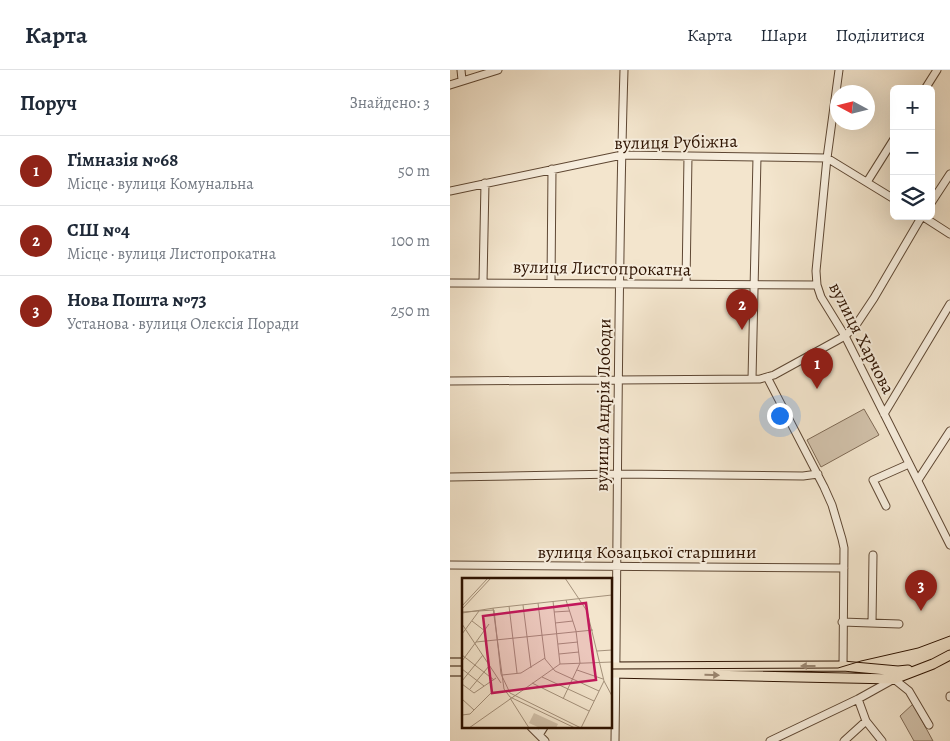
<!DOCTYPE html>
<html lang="uk">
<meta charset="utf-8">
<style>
:root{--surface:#fff;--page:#f6f6f7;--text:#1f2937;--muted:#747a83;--line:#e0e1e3;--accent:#8f2418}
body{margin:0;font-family:Alegreya,serif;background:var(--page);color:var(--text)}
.controls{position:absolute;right:15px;top:15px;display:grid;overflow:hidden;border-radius:8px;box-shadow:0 5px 20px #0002}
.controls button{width:45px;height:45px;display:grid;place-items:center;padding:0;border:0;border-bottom:1px solid var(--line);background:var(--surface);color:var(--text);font:25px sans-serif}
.compass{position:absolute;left:380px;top:15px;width:45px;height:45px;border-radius:50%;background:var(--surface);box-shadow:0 5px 20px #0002;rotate:277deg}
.you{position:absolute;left:329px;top:345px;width:18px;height:18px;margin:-12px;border:4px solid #fff;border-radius:50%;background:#1a73e8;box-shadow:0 0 0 8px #1a73e833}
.badge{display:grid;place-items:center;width:32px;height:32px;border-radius:50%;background:var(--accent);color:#fff;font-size:16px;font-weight:700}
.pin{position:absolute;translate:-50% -41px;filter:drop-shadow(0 1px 2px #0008)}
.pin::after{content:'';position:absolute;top:26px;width:18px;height:15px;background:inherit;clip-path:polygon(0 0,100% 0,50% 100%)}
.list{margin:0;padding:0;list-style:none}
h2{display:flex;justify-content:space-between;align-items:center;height:65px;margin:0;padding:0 20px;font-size:21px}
h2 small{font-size:16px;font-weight:400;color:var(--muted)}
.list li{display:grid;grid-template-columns:32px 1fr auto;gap:15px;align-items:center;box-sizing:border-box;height:70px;padding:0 20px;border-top:1px solid var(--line)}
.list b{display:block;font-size:19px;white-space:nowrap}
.list p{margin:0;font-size:16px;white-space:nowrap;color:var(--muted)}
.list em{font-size:16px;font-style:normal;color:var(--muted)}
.icon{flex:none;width:28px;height:28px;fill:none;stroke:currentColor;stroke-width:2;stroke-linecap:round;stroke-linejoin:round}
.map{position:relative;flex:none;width:500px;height:671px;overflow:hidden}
header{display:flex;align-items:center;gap:30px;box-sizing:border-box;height:70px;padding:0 25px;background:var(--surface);border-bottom:1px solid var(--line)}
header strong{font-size:24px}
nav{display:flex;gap:28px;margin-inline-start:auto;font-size:18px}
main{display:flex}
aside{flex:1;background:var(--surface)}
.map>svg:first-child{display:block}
.green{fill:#d1c1aa;stroke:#7f6a55}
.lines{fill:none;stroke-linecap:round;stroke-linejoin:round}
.minor-casing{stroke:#5e4733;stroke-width:9}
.major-casing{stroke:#2d1200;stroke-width:11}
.minor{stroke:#f7eede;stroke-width:7}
.major{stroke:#f3e5cd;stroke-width:9}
.tram{stroke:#2d1200;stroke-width:1}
.oneway{fill:#9a8671}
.labels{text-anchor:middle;stroke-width:4;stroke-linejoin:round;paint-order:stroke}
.street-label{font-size:18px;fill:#2d1200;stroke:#f7eede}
.inset-road{fill:none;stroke:#a4917b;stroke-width:1}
.view{fill:#c2185b;fill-opacity:0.15;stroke:#c2185b;stroke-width:2.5}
.inset-edge{fill:none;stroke:#2d1200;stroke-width:2.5}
</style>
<header>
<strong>Карта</strong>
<nav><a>Карта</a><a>Шари</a><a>Поділитися</a></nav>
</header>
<main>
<aside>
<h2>Поруч<small>Знайдено: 3</small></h2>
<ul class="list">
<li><span class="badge">1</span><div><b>Гімназія №68</b><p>Місце · вулиця Комунальна</p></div><em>50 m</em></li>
<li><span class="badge">2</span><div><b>СШ №4</b><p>Місце · вулиця Листопрокатна</p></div><em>100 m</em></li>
<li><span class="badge">3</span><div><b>Нова Пошта №73</b><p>Установа · вулиця Олексія Поради</p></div><em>250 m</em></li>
</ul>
</aside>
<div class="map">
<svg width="500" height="671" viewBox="0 0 500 671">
<rect width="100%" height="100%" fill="#f3e5cd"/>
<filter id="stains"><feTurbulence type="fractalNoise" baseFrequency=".004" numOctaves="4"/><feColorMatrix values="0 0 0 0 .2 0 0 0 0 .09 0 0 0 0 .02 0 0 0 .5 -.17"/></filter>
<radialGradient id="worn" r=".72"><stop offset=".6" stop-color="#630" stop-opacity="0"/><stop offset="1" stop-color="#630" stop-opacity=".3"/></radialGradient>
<path class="green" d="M414,339L429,365L371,397L357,370Z
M463,634L483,671H464L450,646Z"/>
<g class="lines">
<defs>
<path id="minor" d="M11,0L12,10
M389,0L377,88L366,201L367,215L371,227L395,266L500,475
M0,15L48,0
M475,19L487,0
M417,112L444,69
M0,121L172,85L307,87L377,88L444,129
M481,133L500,104
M472,146L500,164
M33,212L35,113
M0,213L367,215
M101,213L102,99
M236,214L238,86
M317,307L374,417L382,435L392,469L394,478L393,596
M302,309L307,87
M0,311L310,309L324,305L395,266L406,255L424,228L472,146
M434,344L500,234
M0,407L167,404L353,406L368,404
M468,410L500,361
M436,436L423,410L459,394
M0,495L394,498
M392,552L449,554
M422,553L423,485
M500,626V627
M408,629L416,651L432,671
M81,657L95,671
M89,665L94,657
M165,671C168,447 167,224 174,0
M320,671L408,629L444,609L459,621L479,655
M394,671L416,651"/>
<path id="major" d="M0,593H14
M161,597L393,596L448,601L458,600
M0,601H14
M161,603L444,609L483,594L500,585"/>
</defs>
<use href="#minor" class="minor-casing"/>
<use href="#major" class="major-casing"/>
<use href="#minor" class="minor"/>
<use href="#major" class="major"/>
<path class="tram" d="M0,596H14
M161,599L388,598L411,591L468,578L500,566"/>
</g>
<defs><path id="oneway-solid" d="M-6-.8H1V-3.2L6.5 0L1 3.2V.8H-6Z" transform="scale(1.25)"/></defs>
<g class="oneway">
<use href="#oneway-solid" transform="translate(358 596) rotate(180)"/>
<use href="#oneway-solid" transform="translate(262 605) rotate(1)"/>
</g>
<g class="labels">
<g class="street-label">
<text transform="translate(226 72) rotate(-1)" y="6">вулиця Рубіжна</text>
<text transform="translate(152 198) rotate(1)" y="6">вулиця Листопрокатна</text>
<text transform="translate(412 268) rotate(63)" y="6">вулиця Харчова</text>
<text transform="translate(153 335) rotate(-89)" y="6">вулиця Андрія Лободи</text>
<text x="197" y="488">вулиця Козацької старшини</text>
</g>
</g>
<g transform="translate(12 508)">
<rect width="150" height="150" fill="#f3e5cd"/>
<path d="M72,135L96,146L94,150H78L67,145Z" fill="#d1c1aa"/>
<path class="inset-road" d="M103,0L125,33L142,103L150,118M91,23L98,86M76,25L83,81L93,93L137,113M61,27L69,90M0,28L26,0M47,28L55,95M31,30L42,111L48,119L113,150M32,30L150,17M0,31L29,0M0,34L32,32L39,96L48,115L119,150M92,34L108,33M0,35L32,30M10,43L23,53M93,45L111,43M0,46L39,105M0,56L17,33M14,64L27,46M96,66L116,64M135,73L150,72M97,76L117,74M0,77L32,102M0,83L14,64L131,52M0,91L22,108M115,92L141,101M40,97L59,95L83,80M80,99L132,123M0,103L21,77M70,105L127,133M0,106L12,115L34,100M8,111L27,88M48,120L67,150M0,121L12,132M101,121L118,85L114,53L104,22M0,137L8,136L30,114M7,150L98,86L150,84M119,150L142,103"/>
<path class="view" d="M124,25L134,102L30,115L21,38Z"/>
<rect width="150" height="150" class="inset-edge"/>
</g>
<rect width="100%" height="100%" filter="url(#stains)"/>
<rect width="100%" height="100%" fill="url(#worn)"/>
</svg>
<div class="controls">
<button>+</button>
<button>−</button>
<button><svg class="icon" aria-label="layers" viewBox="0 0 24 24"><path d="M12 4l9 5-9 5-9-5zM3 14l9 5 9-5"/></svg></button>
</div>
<svg class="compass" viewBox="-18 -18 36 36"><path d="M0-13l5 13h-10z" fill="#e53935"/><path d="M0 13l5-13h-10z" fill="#747a83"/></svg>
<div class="you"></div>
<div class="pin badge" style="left:367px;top:319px">1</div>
<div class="pin badge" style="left:292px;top:260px">2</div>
<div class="pin badge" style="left:471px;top:541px">3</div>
</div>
</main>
